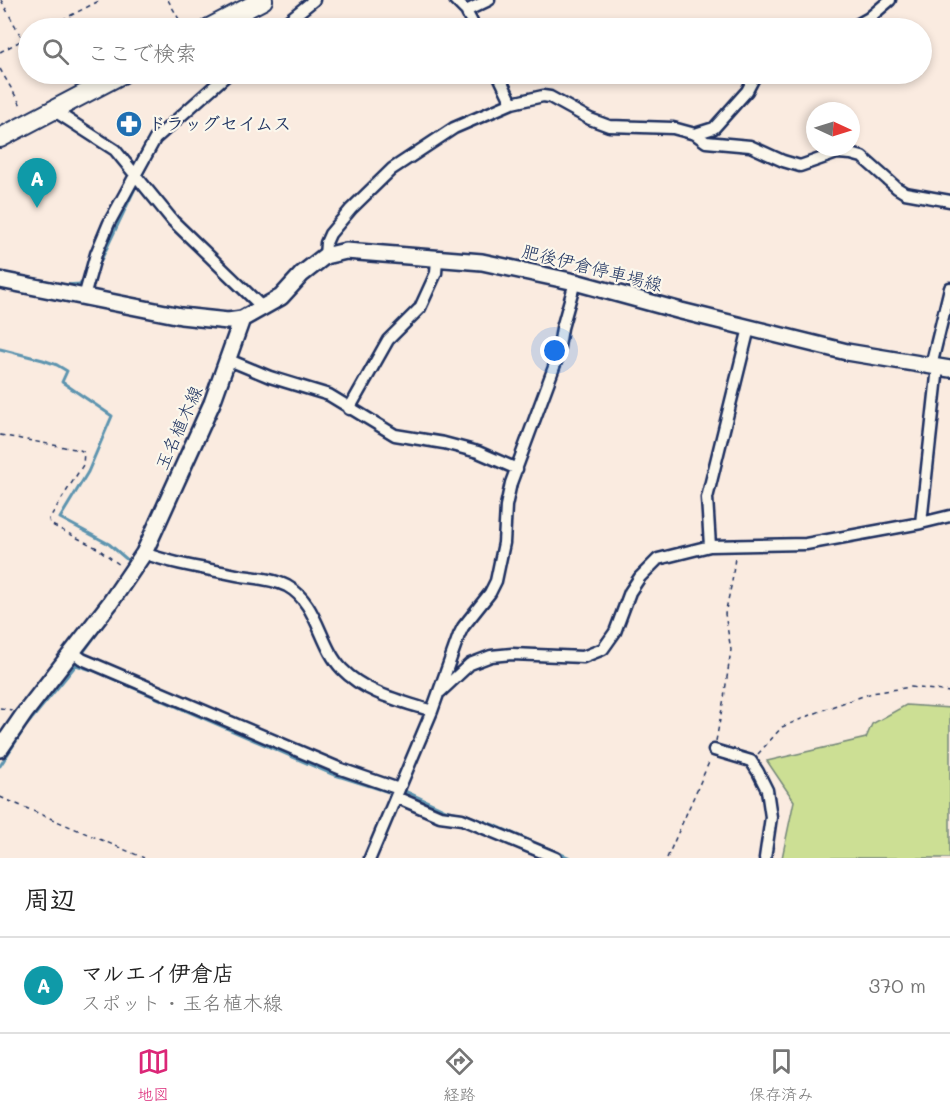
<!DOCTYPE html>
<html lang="ja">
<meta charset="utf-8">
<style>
:root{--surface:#fff;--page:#f6f6f6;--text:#222;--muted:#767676;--line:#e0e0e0;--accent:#db2777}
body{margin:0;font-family:Mali,"Klee One",sans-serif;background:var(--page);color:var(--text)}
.compass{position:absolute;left:806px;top:102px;width:54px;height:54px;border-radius:50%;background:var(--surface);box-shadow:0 3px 9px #0003;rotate:94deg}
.you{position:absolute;left:555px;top:351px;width:21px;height:21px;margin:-15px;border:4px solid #fff;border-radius:50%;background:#1a73e8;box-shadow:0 0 0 9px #1a73e833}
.badge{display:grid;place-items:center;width:39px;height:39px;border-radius:50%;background:var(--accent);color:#fff;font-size:20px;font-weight:700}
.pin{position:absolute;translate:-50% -50px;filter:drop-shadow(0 2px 3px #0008)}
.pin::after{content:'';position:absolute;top:32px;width:21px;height:18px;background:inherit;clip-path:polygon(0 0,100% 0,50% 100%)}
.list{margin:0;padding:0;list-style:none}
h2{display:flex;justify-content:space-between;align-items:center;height:78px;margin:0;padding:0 24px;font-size:26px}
h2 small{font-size:20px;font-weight:400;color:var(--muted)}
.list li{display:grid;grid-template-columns:39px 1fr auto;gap:18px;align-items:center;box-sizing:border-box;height:96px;padding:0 24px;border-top:2px solid var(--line)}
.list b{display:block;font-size:22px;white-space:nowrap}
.list p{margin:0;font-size:20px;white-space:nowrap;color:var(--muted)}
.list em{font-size:20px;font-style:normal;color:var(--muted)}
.icon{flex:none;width:33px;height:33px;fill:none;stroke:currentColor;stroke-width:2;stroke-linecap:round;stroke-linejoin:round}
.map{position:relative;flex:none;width:950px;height:858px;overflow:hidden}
.search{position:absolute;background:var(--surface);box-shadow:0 3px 9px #0003;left:18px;right:18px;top:18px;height:66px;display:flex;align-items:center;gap:15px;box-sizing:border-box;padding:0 21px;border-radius:33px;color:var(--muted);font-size:22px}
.sheet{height:174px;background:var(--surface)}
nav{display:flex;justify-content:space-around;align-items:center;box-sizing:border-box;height:84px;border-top:2px solid var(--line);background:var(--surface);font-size:16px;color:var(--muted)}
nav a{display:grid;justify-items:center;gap:3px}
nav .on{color:var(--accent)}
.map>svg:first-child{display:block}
.green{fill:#ccdf94;stroke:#748779;stroke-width:1.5}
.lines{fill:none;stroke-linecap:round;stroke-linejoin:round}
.stream{stroke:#5d94af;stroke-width:3}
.minor-casing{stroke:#1b2f5e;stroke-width:15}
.secondary-casing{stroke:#1b2f5e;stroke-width:20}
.primary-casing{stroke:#1b2f5e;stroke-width:22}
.path{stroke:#1b2f5e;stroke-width:1.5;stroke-dasharray:4.5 4.5;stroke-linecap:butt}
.minor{stroke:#fbf7ec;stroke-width:10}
.secondary{stroke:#fbf7ec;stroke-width:15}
.primary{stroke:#fbf7ec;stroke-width:18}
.labels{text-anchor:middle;stroke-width:4.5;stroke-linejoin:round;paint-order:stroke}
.poi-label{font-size:18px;font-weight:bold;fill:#1b2f5e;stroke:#fbf7ec;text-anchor:start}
.street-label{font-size:18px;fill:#1b2f5e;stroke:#fbf7ec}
</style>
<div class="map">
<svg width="950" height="858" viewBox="0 0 950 858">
<rect width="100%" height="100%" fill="#faebe0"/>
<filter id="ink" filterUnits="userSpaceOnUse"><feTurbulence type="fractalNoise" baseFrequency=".0167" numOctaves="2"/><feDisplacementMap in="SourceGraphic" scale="12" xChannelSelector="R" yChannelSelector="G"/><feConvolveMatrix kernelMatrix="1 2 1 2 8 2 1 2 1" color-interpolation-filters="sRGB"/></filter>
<g filter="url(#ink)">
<path class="green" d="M906,705L950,708V858H782L794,801L767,761L866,738L872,724Z"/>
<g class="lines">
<path class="stream" d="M141,177L147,165
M101,260L137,184
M36,279L64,285L81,284
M0,349L43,360L57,365L67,371L62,382L112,416L88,472L60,518L109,544L130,562
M82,654L129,589
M76,665L95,671L332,774L389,792
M0,766L26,726L76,665
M405,791L448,811L464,814L496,826L570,858"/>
<defs>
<path id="minor" d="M455,0L466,11L475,28
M466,11L489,0
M279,28L314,0
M851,28L869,18L890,0
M498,74L512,103
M53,110L115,150L173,221L263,308
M695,134L714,128L747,91L756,74
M325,256L326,243L330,234L351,209L392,169L454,128L512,103L543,96L550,97L590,119L609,126L673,128L695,134L706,142L750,146L783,161L800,166L837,153L851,154L862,157L897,188L905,193L950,201
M84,297L96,254L109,223L155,139L228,74
M229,360L270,377L329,395L395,435L444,443L478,452L517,469
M931,366L950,288
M349,409L388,340L420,308L436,273L437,260
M921,523L950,516
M710,546L707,498L749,328
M144,553C176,565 209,569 242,576C256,578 273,579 287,586C318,603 319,645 342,669C365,693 401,701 432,711
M73,652L82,659L341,769L399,789
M440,692L470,664L491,656L512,654L583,657L603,649L615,632L630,592L640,577L658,559L710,546L806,544L921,523L938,367
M714,750L751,761L758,772L767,790L771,817L765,858
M396,797L440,816L462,819L556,858
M370,858L432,711L459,635L463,627L490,593L496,581L504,543L506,506L511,483L557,359L562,328L575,282"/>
<path id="secondary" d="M0,280L181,316L228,321L242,319L281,297L302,274L325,256L346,251L482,262L575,282L681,311L847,352L950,369
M0,749L24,714L110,603L144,553L212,403L242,319"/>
<path id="primary" d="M209,28L263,0
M0,138L122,74"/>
</defs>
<use href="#minor" class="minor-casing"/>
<use href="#secondary" class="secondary-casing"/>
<use href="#primary" class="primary-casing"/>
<path class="path" d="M1,0L23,40
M168,0L184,28
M46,28L101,0
M0,52L28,37
M0,69L22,107
M0,435L80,450L84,452L83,465L49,519L50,524L97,548L120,565
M0,708L12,710
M716,741L724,698L731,650L725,614L732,582L735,557
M758,754L782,727L828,708L872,693L911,687L950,692
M0,797L144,858
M667,858L710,760"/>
<use href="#minor" class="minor"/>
<use href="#secondary" class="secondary"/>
<use href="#primary" class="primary"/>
</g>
</g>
<defs>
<symbol id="pharmacy-disc" viewBox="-11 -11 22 22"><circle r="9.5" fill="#1f6fb2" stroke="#fbf7ec"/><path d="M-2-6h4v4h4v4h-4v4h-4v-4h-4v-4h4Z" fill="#fff"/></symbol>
</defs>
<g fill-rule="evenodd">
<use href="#pharmacy-disc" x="114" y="109" width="30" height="30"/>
</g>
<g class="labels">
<g class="poi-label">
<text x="148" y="130">ドラッグセイムス</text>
</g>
<g class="street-label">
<text transform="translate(592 268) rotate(14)" y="6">肥後伊倉停車場線</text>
<text transform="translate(179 428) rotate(-66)" y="6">玉名植木線</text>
</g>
</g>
</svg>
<svg class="compass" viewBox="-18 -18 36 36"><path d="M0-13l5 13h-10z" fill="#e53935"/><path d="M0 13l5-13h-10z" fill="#767676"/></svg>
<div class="you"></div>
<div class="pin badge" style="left:37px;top:208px;background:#0f9aa8">A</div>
<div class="search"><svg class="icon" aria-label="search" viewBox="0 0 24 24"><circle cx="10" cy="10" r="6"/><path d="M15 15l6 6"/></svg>ここで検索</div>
</div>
<section class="sheet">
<h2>周辺<small></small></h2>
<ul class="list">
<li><span class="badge" style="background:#0f9aa8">A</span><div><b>マルエイ伊倉店</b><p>スポット · 玉名植木線</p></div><em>370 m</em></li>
</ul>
</section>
<nav>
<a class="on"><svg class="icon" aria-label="map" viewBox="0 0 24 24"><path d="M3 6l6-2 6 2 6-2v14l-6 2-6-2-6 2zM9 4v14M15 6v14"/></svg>地図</a>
<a><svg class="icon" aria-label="directions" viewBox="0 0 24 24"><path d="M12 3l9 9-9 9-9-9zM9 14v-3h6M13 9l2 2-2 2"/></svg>経路</a>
<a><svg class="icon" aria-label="saved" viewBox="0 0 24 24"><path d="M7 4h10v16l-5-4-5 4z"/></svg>保存済み</a>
</nav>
